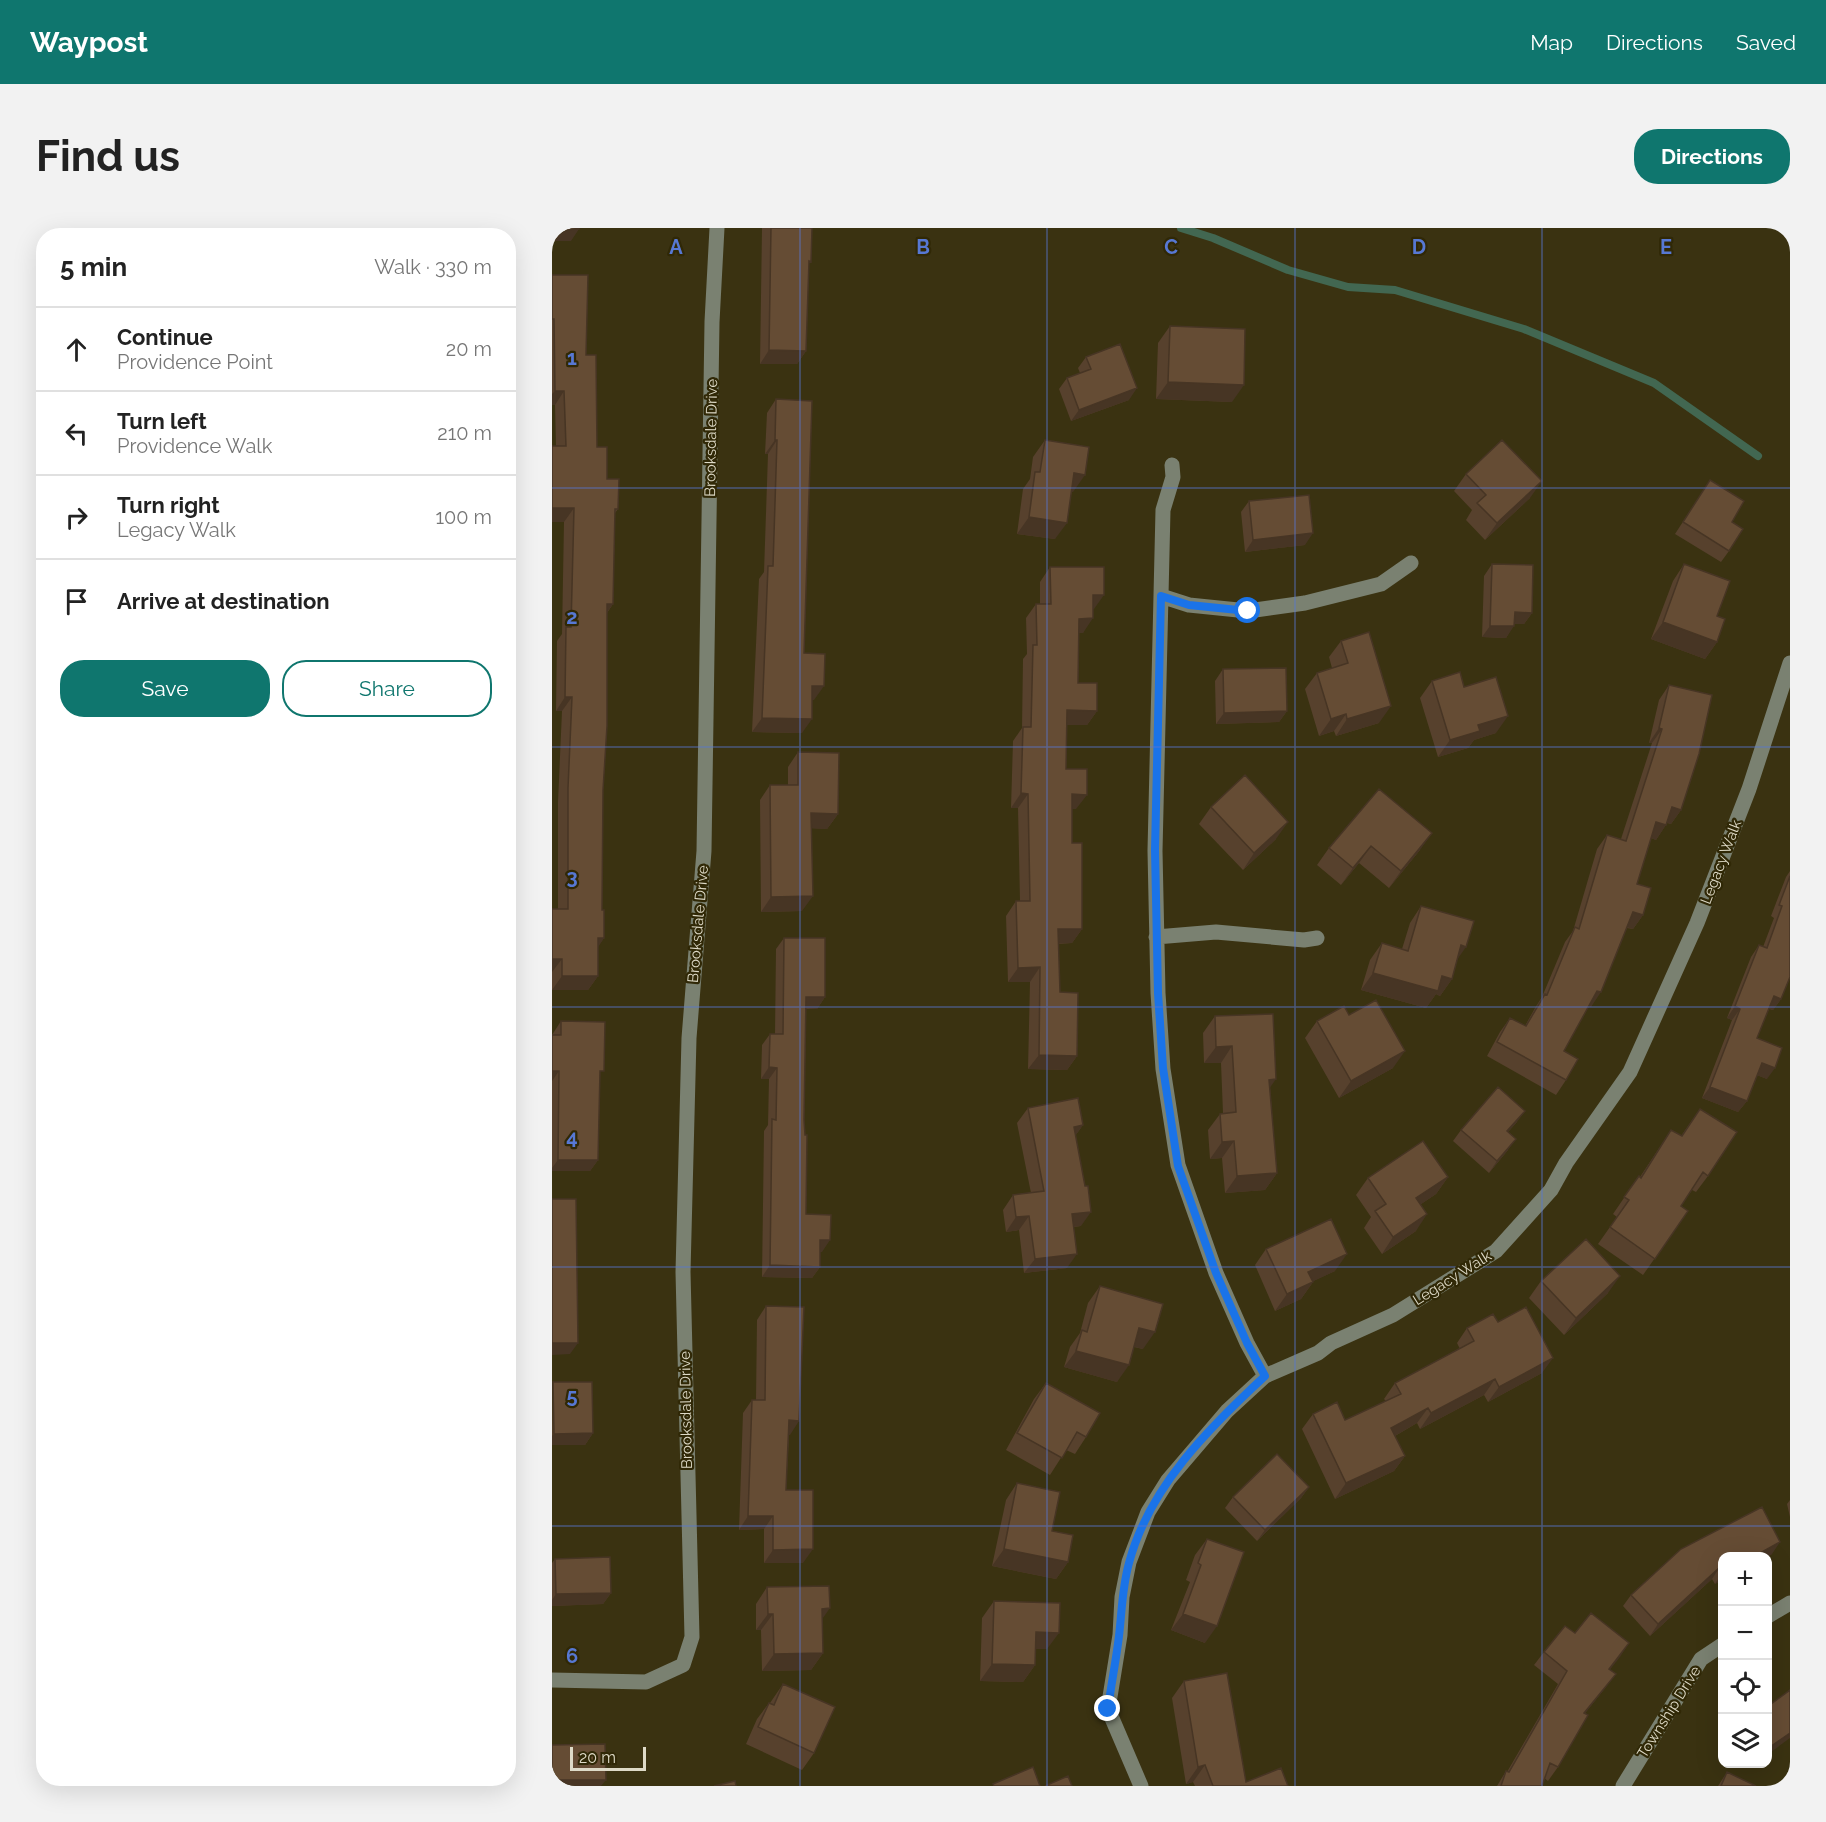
<!DOCTYPE html>
<meta charset="utf-8">
<style>
:root{--surface:#fff;--page:#f2f2f2;--text:#222;--muted:#767676;--line:#e0e0e0;--accent:#0f766e}
body{margin:0;font-family:Raleway,sans-serif;background:var(--page);color:var(--text)}
.controls{position:absolute;right:18px;bottom:18px;display:grid;overflow:hidden;border-radius:12px;box-shadow:0 6px 24px #0002}
.controls button{width:54px;height:54px;display:grid;place-items:center;padding:0;border:0;border-bottom:2px solid var(--line);background:var(--surface);color:var(--text);font:30px sans-serif}
.scale{position:absolute;left:18px;bottom:15px;width:76px;box-sizing:border-box;padding-left:6px;border:3px solid #dedac7;border-top:0;font-size:16px;line-height:21px;white-space:nowrap;color:#dedac7;-webkit-text-stroke:4px #302806;paint-order:stroke}
.stop{position:absolute;width:18px;height:18px;margin:-14px;border:4px solid #1a73e8;border-radius:50%;background:#fff}
.stop.end{background:#1a73e8;border-color:#fff;box-shadow:0 2px 6px #0008}
.list{margin:0;padding:0;list-style:none}
h2{display:flex;justify-content:space-between;align-items:center;height:78px;margin:0;padding:0 24px;font-size:26px}
h2 small{font-size:20px;font-weight:400;color:var(--muted)}
.list li{display:grid;grid-template-columns:39px 1fr auto;gap:18px;align-items:center;box-sizing:border-box;height:84px;padding:0 24px;border-top:2px solid var(--line)}
.list b{display:block;font-size:22px;white-space:nowrap}
.list p{margin:0;font-size:20px;white-space:nowrap;color:var(--muted)}
.list em{font-size:20px;font-style:normal;color:var(--muted)}
.actions{display:flex;gap:12px;padding:18px 24px}
.actions a{flex:1;padding:14px 0;border:2px solid var(--accent);border-radius:24px;text-align:center;font-size:21px;color:var(--accent)}
.actions .main{background:var(--accent);color:#fff}
.icon{flex:none;width:33px;height:33px;fill:none;stroke:currentColor;stroke-width:2;stroke-linecap:round;stroke-linejoin:round}
.map{position:relative;flex:none;width:1238px;height:1558px;overflow:hidden;border-radius:24px}
header{display:flex;align-items:center;gap:36px;box-sizing:border-box;height:84px;padding:0 30px;background:var(--accent);color:#fff}
header strong{font-size:28px}
nav{display:flex;gap:33px;margin-inline-start:auto;font-size:21px}
.intro{display:flex;align-items:center;justify-content:space-between;box-sizing:border-box;height:144px;padding:0 36px}
h1{margin:0;font-size:42px}
.button{padding:15px 27px;border-radius:24px;background:var(--accent);color:#fff;font-size:21px;font-weight:700}
main{display:flex;gap:36px;padding:0 36px}
aside{flex:1;background:var(--surface);border-radius:24px;box-shadow:0 6px 24px #0002}
.map>svg:first-child{display:block}
.lines{fill:none;stroke-linecap:round;stroke-linejoin:round}
.stream{stroke:#426751;stroke-width:8}
.minor{stroke:#7a8171;stroke-width:15}
.wall{fill:#57412d}
.shaded-wall{fill:#473524}
.building{fill:#654c34;stroke:#473524;stroke-width:1.5}
.route{stroke:#1a73e8;stroke-width:8}
.grid{fill:none;stroke:#5778d3;stroke-width:1.5;stroke-opacity:0.55}
.labels{text-anchor:middle;stroke-width:4.5;stroke-linejoin:round;paint-order:stroke}
.street-label{font-size:15px;fill:#dedac7;stroke:#302806}
.grid-label{font-size:20px;text-anchor:middle;font-weight:bold;fill:#5778d3;stroke:#302806;stroke-width:4.5;stroke-linejoin:round;paint-order:stroke}
</style>
<header>
<strong>Waypost</strong>
<nav><a>Map</a><a>Directions</a><a>Saved</a></nav>
</header>
<div class="intro"><h1>Find us</h1><a class="button">Directions</a></div>
<main>
<aside>
<h2>5 min<small>Walk · 330 m</small></h2>
<ul class="list">
<li><svg class="icon" aria-label="ahead" viewBox="0 0 24 24"><path d="M12 20V5M6 11l6-6 6 6"/></svg><div><b>Continue</b><p>Providence Point</p></div><em>20 m</em></li>
<li><svg class="icon" aria-label="left" viewBox="0 0 24 24"><path d="M17 20v-9H6M10 6l-5 5 5 5"/></svg><div><b>Turn left</b><p>Providence Walk</p></div><em>210 m</em></li>
<li><svg class="icon" aria-label="right" viewBox="0 0 24 24"><path d="M7 20v-9h11M14 6l5 5-5 5"/></svg><div><b>Turn right</b><p>Legacy Walk</p></div><em>100 m</em></li>
<li><svg class="icon" aria-label="arrive" viewBox="0 0 24 24"><path d="M6 21V4h12l-3 4 3 4H6"/></svg><div><b>Arrive at destination</b></div></li>
</ul>
<div class="actions"><a class="main">Save</a><a>Share</a></div>
</aside>
<div class="map">
<svg width="1238" height="1558" viewBox="0 0 1238 1558">
<rect width="100%" height="100%" fill="#3a3211"/>
<g class="lines">
<path class="stream" d="M629,0L661,10L736,42L796,59L843,62L972,101L1102,155L1206,228"/>
<path class="minor" d="M620,237L621,249L611,282L603,623L606,765L611,841L626,937L664,1045L695,1115L713,1148
M609,368L637,377L696,383L753,375L829,356L859,335
M604,709L664,704L752,712L765,710
M1216,1388L1238,1375
M0,1452L94,1454L131,1437L140,1409L131,1044L137,810L152,623L160,94L165,0
M589,1558L556,1481L568,1407L570,1369L577,1334L596,1284L616,1252L675,1183L713,1148L766,1125L779,1115L841,1087L944,1023L999,962L1014,935L1078,844L1145,695L1197,561L1238,435
M1071,1558L1149,1431L1170,1417"/>
</g>
<path class="wall" d="M210,0H260L257,37L254,123L245,136H208Z
M0,60L34,127L45,219L55,251L66,281L63,285L61,376L55,385L51,562L50,682L52,710L46,718V748L36,762H0V681H6V574L10,483H4L5,413L10,406L12,294L4,218L3,177H0Z
M618,98L680,174L604,171L606,115Z
M534,129L577,172L519,193L507,161L515,150L528,145L526,140Z
M224,171L252,425L262,472H260L250,505L200,504L207,351L212,344L216,226H213L215,185Z
M493,212L521,264H520L503,311L465,306L471,261L478,251L481,229Z
M914,246L978,270L933,312L914,292L920,282L902,263Z
M1158,252L1180,294L1177,323L1169,334L1123,306Z
M697,273L753,317L693,324L689,284Z
M940,336L980,385L972,396H962L954,410L930,409L932,348Z
M1132,336L1165,388V414L1153,431L1099,411L1121,353Z
M498,339L542,381H541L531,405H527L526,455L545,483L535,497H515L514,541L524,581H520V615L530,701L520,715L506,716L508,764L525,828L515,842L476,841L478,754H456L454,688L464,673H468L466,580H459L461,513L470,500L471,431L475,426L474,390L484,376H488V354Z
M789,413L827,495L784,508L782,503L767,508L753,461L765,445L780,440L777,429Z
M671,441L735,483L727,494L664,496L663,453Z
M880,453L912,459L944,505L922,512L916,520L886,529L868,470Z
M1117,457L1129,582L1119,596L1115,595L1104,612L1099,610L1085,656L1091,687L1081,701L1075,700L1039,779L1037,778L1012,823L1014,852L1004,867L935,828L948,804L958,790L973,798L983,780L990,769L1013,714L1021,703L1045,621L1055,607L1069,611L1100,515H1097L1107,472Z
M246,524L286,586L275,601L259,600L250,683L209,684L208,572L218,557H236V539Z
M827,561L868,622L837,660L807,635L789,657L765,637L777,620Z
M659,579L724,611L691,642L647,596Z
M1238,643V749L1229,771L1221,782L1217,781L1205,810L1215,851L1205,847L1195,873L1186,884L1150,870L1180,792L1175,790L1199,729L1207,717L1211,719L1222,690L1219,688L1234,649Z
M869,678L905,731L900,751L888,768L884,766L874,780L809,762L818,732L830,715L850,721L858,695Z
M232,710L273,769L265,781H254L252,892L254,986L270,1024H268V1039L260,1050L210,1049L212,903L216,897L217,851H209L210,817L218,806H223L224,721Z
M797,787L841,840L787,870L753,810L765,793Z
M663,788L718,860L725,945L713,962L673,965L670,930L658,931L656,902L668,886L671,885L669,835H652L651,805Z
M9,793L48,849L46,932L38,943H0V807Z
M476,880L531,897L523,908L529,998L522,999L515,1040L472,1045L467,1002L454,1004L451,982L461,967L479,965L465,895Z
M1148,881L1156,948L1144,964L1140,962L1129,978L1136,983L1091,1047L1046,1016L1065,989L1061,986L1087,948L1088,949L1119,902L1129,908Z
M965,894L956,904V922L937,945L901,913L909,902Z
M896,949L884,966L869,976L864,1003L830,1026L812,1000L819,989L804,967L816,950Z
M714,1021L783,1043L761,1053V1054L749,1071L723,1083L703,1037Z
M989,1053L1056,1065L1012,1107L977,1070Z
M548,1058L591,1121L582,1119L565,1154L512,1139L518,1119L528,1105L536,1075Z
M214,1078L238,1207H237L234,1262L251,1335H212V1301L187,1302L191,1185L200,1172H204L205,1092Z
M946,1094L990,1145L936,1174L932,1167L868,1201L865,1195L843,1208L853,1228L842,1243L783,1271L750,1201L761,1186L793,1192L834,1173L832,1171L843,1155L908,1121L905,1115L915,1100Z
M1,1154L41,1205L33,1217H0Z
M494,1155L534,1209L523,1226L514,1222L498,1247L454,1222L482,1171Z
M465,1255L500,1303L516,1334L504,1351L440,1338L454,1272Z
M757,1259L749,1270L705,1313L673,1280L681,1269Z
M1238,1272V1289L1235,1276Z
M655,1311L653,1415L619,1402L638,1354L634,1352L643,1327Z
M1129,1321L1220,1326L1215,1329H1170V1352L1163,1356L1160,1351L1098,1408L1071,1378L1079,1367Z
M3,1331L59,1365L51,1376L0,1378V1335Z
M215,1359L270,1391L271,1425L259,1442L210,1443L209,1402H204V1376Z
M442,1373L495,1421H483V1437L471,1454L428,1453L430,1390Z
M1023,1405L1077,1415L1058,1441L1054,1459L1033,1485L1006,1539L996,1553L992,1550L990,1558H945L954,1543L955,1544L1006,1456L982,1437L992,1424Z
M632,1453L694,1554L736,1558H643L641,1554L634,1556L620,1470Z
M231,1456L262,1525L250,1542L194,1516L205,1491L217,1475H218Z
M1175,1544L1204,1558H1166Z"/>
<path class="shaded-wall" d="M27,1L19,13H0V2Z
M217,122L254,123L245,136H208Z
M616,154L692,157L680,174L604,171Z
M585,160L577,172L519,193L527,182Z
M3,163H12L3,177H0V166Z
M223,212H225L216,226H213Z
M522,245L533,247L521,264L510,262Z
M990,253L978,270L933,312L945,295Z
M0,280H22L12,294H0Z
M477,289L515,295L503,311L465,306Z
M761,305L753,317L693,324L701,312Z
M541,367H552L542,381H531Z
M55,376H61L51,390Z
M963,384L980,385L972,396H955Z
M541,390L531,405H517L527,391Z
M1111,394L1165,414L1153,431L1099,411Z
M938,398H962L954,410L930,409Z
M260,458H272L262,472H251Z
M13,469H20L10,483H4Z
M839,478L827,495L784,508L795,491Z
M515,482L545,483L535,497H505Z
M735,483L727,494L664,496L672,485Z
M794,486L782,503L767,508L779,491Z
M956,488L944,505L922,512L916,520L886,529L898,512L926,497Z
M210,490L260,491L250,505L200,504Z
M1107,500L1110,501L1100,515H1097Z
M469,565L476,566L466,580H459Z
M520,566L535,567L524,581H509Z
M1120,579L1129,582L1119,596L1110,593Z
M259,585L286,586L275,601L249,600Z
M736,594L724,611L691,642L702,625Z
M1104,594L1114,597L1104,612L1094,608Z
M880,605L868,622L837,660L849,643Z
M819,618L807,635L789,657L801,640Z
M261,668L250,683L209,684L219,669Z
M1081,684L1091,687L1081,701L1071,698Z
M506,701H530L520,715L496,716Z
M46,710H52L43,724Z
M909,717L914,719L902,736Z
M0,731H10L0,744Z
M488,739L478,754H456L466,740Z
M821,745L890,748L900,751L888,768L884,766L874,780L809,762Z
M10,748H46L36,762H0Z
M1045,763L1049,764L1039,779L1035,777Z
M1222,768L1229,771L1221,782L1214,779Z
M254,769H273L265,781L246,780Z
M1183,778L1188,781L1180,792L1175,790Z
M680,818L669,835H652L664,819Z
M853,823L841,840L787,870L799,853Z
M487,827L525,828L515,842L476,841Z
M1210,835L1223,840L1215,851L1202,846Z
M217,839L225,840L217,851H209Z
M0,843H7L0,853Z
M724,851L712,868L717,852Z
M1158,859L1195,873L1186,884L1150,870Z
M973,883L965,894L947,914L955,903Z
M531,897L521,911L522,899Z
M964,911L956,922L937,945L945,933Z
M682,913L670,930L658,931L670,914Z
M6,932H46L38,943H0V940Z
M725,945L713,962L673,965L685,948Z
M896,949L884,966L853,987L864,970Z
M539,984L529,998L510,1000L520,986Z
M875,986L864,1003L830,1026L841,1009Z
M477,988L467,1002L454,1004L464,989Z
M268,1012H278L270,1024L260,1023Z
M525,1026L515,1040L472,1045L483,1031Z
M795,1026L783,1043L745,1061L756,1044Z
M218,1037L268,1039L260,1050L210,1049Z
M1068,1048L1056,1065L1012,1107L1024,1090Z
M761,1054L749,1071L723,1083L735,1066Z
M587,1100L603,1104L591,1121L575,1117Z
M0,1115H26L18,1126L0,1127Z
M524,1123L577,1137L565,1154L512,1139Z
M1001,1130L990,1145L936,1174L947,1159Z
M943,1151L932,1167L868,1201L879,1185Z
M876,1180L865,1195L829,1216L839,1200Z
M237,1192L247,1193L238,1207L228,1206Z
M41,1205L33,1217H0V1208L2,1206Z
M853,1228L842,1243L783,1271L794,1255Z
M757,1259L749,1270L705,1313L713,1302Z
M196,1288H221L212,1301L187,1302Z
M1228,1314L1220,1326L1215,1329H1201Z
M261,1321L251,1335H212L221,1322Z
M452,1321L516,1334L504,1351L440,1338Z
M1168,1339L1160,1351L1098,1408L1106,1396Z
M1170,1345V1352L1163,1356Z
M59,1365L51,1376L0,1378V1372L4,1366Z
M278,1380L266,1397L270,1381Z
M216,1386H221L209,1402H204Z
M631,1386L665,1398L653,1415L619,1402Z
M484,1404L507,1405L495,1421H472Z
M1077,1415L1068,1429L1048,1454L1057,1441Z
M271,1425L259,1442L210,1443L222,1426Z
M440,1436L483,1437L471,1454L428,1453Z
M1064,1446L1054,1459L1023,1498L1032,1485Z
M1238,1505V1510L1215,1527V1521Z
M653,1537L641,1554L634,1556L646,1539Z
M0,1552H54L49,1558H0Z"/>
<path class="building" d="M0,0H27V1L0,2Z
M219,0H260L259,34L257,33L254,123L217,122Z
M0,47H36L34,127H44L45,219H55V251H67L66,281H63L61,376H55V498L51,562L50,682H52V710H46V748H10V731H0V681H16V560L20,469H13L14,399H19L22,280H0V218H14L12,163H3L2,91H0Z
M618,98L693,101L692,157L616,154Z
M568,116L585,160L527,182L515,150L539,141L534,129Z
M224,171L260,173L252,425L273,426L272,458H260V491L210,490L216,338H221L225,212H223Z
M493,212L537,219L533,247L522,245L515,295L477,289L483,244H488Z
M950,212L990,253L945,295L925,275L934,267L914,246Z
M1158,252L1192,273L1180,294L1191,301L1177,323L1131,294Z
M757,267L761,305L701,312L697,273Z
M940,336L981,337L980,385L963,384L962,398H938Z
M1132,336L1178,353L1165,388L1173,391L1165,414L1111,394Z
M498,339H552V367H541V390L527,391L526,455H545V483L515,482L514,541H535V567L520,566V615H530V701H506L508,764L526,765L525,828L487,827L488,739L466,740L464,673H478L476,566L469,565L471,499H479L481,417H485L484,376H499Z
M817,404L839,478L795,491L794,486L779,491L765,445L796,435L789,413Z
M734,440L735,483L672,485L671,441Z
M908,444L912,459L944,449L956,488L926,497L928,503L898,512L880,453Z
M1117,457L1160,467L1147,526L1129,582L1120,579L1114,597L1104,594L1085,656L1099,660L1091,687L1081,684L1049,764L1045,763L1012,823L1026,831L1014,852L945,814L958,790L974,798L993,766L995,767L1023,699L1027,701L1055,607L1074,613L1110,501L1107,500Z
M246,524L287,525L286,586L259,585L261,668L219,669L218,557H246Z
M693,547L736,594L702,625L659,579Z
M827,561L880,605L849,643L819,618L801,640L777,620Z
M1238,648V749L1229,771L1222,768L1205,810L1230,820L1223,840L1210,835L1195,873L1158,859L1188,781L1183,778L1207,717L1215,720L1230,678L1227,677Z
M869,678L922,693L914,719L909,717L900,751L890,748L886,763L821,745L830,715L856,723Z
M232,710H273V769H254L252,892L253,907H255L254,986L279,987L278,1012H268V1039L218,1037L220,891L224,892L225,840L217,839L218,806H231Z
M824,772L853,823L799,853L765,793L792,778L797,787Z
M721,786L724,851L717,852L725,945L685,948L682,913L670,914L668,886L684,884L680,818L664,819L663,788Z
M9,793L53,794L52,843H48L46,932H6L7,843H0V807H9Z
M946,859L973,883L955,903L964,911L945,933L909,902Z
M526,870L531,897L522,899L533,958H536L539,984L520,986L525,1026L483,1031L477,988L464,989L461,967L492,963L476,880Z
M1148,881L1185,904L1156,948L1151,944L1129,978L1136,983L1103,1031L1058,999L1077,972L1072,969L1087,948L1089,950L1119,902L1130,908Z
M871,913L896,949L864,970L875,986L841,1009L823,983L834,976L816,950Z
M0,971H24L26,1115H0Z
M779,991L795,1026L756,1044L761,1054L735,1066L714,1021Z
M1034,1011L1068,1048L1024,1090L989,1053Z
M548,1058L611,1076L603,1104L587,1100L577,1137L524,1123L530,1102L535,1104Z
M214,1078L252,1079L247,1193L237,1192L234,1262H261V1321L221,1322V1288H196L200,1172H213Z
M974,1079L1001,1130L947,1159L943,1151L879,1185L876,1180L839,1200L853,1228L794,1255L761,1186L785,1174L793,1192L849,1166L843,1155L922,1113L915,1100L941,1086L946,1094Z
M1,1154H40L41,1205L2,1206Z
M494,1155L548,1185L534,1209L525,1204L510,1230L465,1205Z
M725,1226L757,1259L713,1302L681,1269Z
M465,1255L508,1264L500,1303L521,1307L516,1334L452,1321Z
M1210,1279L1228,1314L1201,1329H1170V1344L1168,1339L1106,1396L1079,1367L1129,1321Z
M655,1311L692,1324L665,1398L631,1386L649,1337L646,1335Z
M58,1329L59,1365L4,1366L3,1331Z
M277,1358L278,1380L270,1381L271,1425L222,1426L221,1386H216L215,1359Z
M442,1373L508,1375L507,1405L484,1404L483,1437L440,1436Z
M1039,1385L1077,1415L1057,1441L1064,1446L1032,1485L1036,1487L1006,1539L998,1535L990,1558H949L954,1543L957,1544L1015,1443L992,1424L1013,1398L1023,1405Z
M675,1445L694,1554L729,1540L736,1558H661L653,1537L646,1539L632,1453Z
M231,1456L283,1479L262,1525L206,1499L217,1475L222,1477Z
M1238,1462V1505L1215,1521V1479Z
M53,1516L54,1552H0V1517Z
M481,1539L488,1558H442L441,1556Z
M1175,1544L1204,1558H1169Z
M516,1548L520,1558H493Z
M183,1553L184,1558H162Z"/>
<g class="lines">
<path class="route" d="M556,1481C559,1457 564,1433 567,1408C570,1383 570,1360 577,1335C597,1259 657,1200 713,1148L695,1115L664,1045L626,938L611,840L606,765L603,622L609,368L637,377L696,383"/>
</g>
<path class="grid" d="M248,0V1558M495,0V1558M743,0V1558M990,0V1558M0,260H1238M0,519H1238M0,779H1238M0,1039H1238M0,1298H1238"/>
<g class="labels">
<g class="street-label">
<text transform="translate(159 210) rotate(-89)" y="5">Brooksdale Drive</text>
<text transform="translate(1169 634) rotate(-69)" y="5">Legacy Walk</text>
<text transform="translate(146 696) rotate(-85)" y="5">Brooksdale Drive</text>
<text transform="translate(900 1050) rotate(-32)" y="5">Legacy Walk</text>
<text transform="translate(134 1182) rotate(-91)" y="5">Brooksdale Drive</text>
<text transform="translate(1117 1484) rotate(-58)" y="5">Township Drive</text>
</g>
</g>
<g class="grid-label">
<text x="124" y="26">A</text>
<text x="371" y="26">B</text>
<text x="619" y="26">C</text>
<text x="867" y="26">D</text>
<text x="1114" y="26">E</text>
<text x="20" y="137">1</text>
<text x="20" y="396">2</text>
<text x="20" y="656">3</text>
<text x="20" y="916">4</text>
<text x="20" y="1175">5</text>
<text x="20" y="1435">6</text>
</g>
</svg>
<div class="controls">
<button>+</button>
<button>−</button>
<button><svg class="icon" aria-label="locate" viewBox="0 0 24 24"><circle cx="12" cy="12" r="6"/><path d="M12 2v4M12 18v4M2 12h4M18 12h4"/></svg></button>
<button><svg class="icon" aria-label="layers" viewBox="0 0 24 24"><path d="M12 4l9 5-9 5-9-5zM3 14l9 5 9-5"/></svg></button>
</div>
<div class="scale">20 m</div>
<div class="stop" style="left:696px;top:383px"></div>
<div class="stop end" style="left:556px;top:1481px"></div>
</div>
</main>
